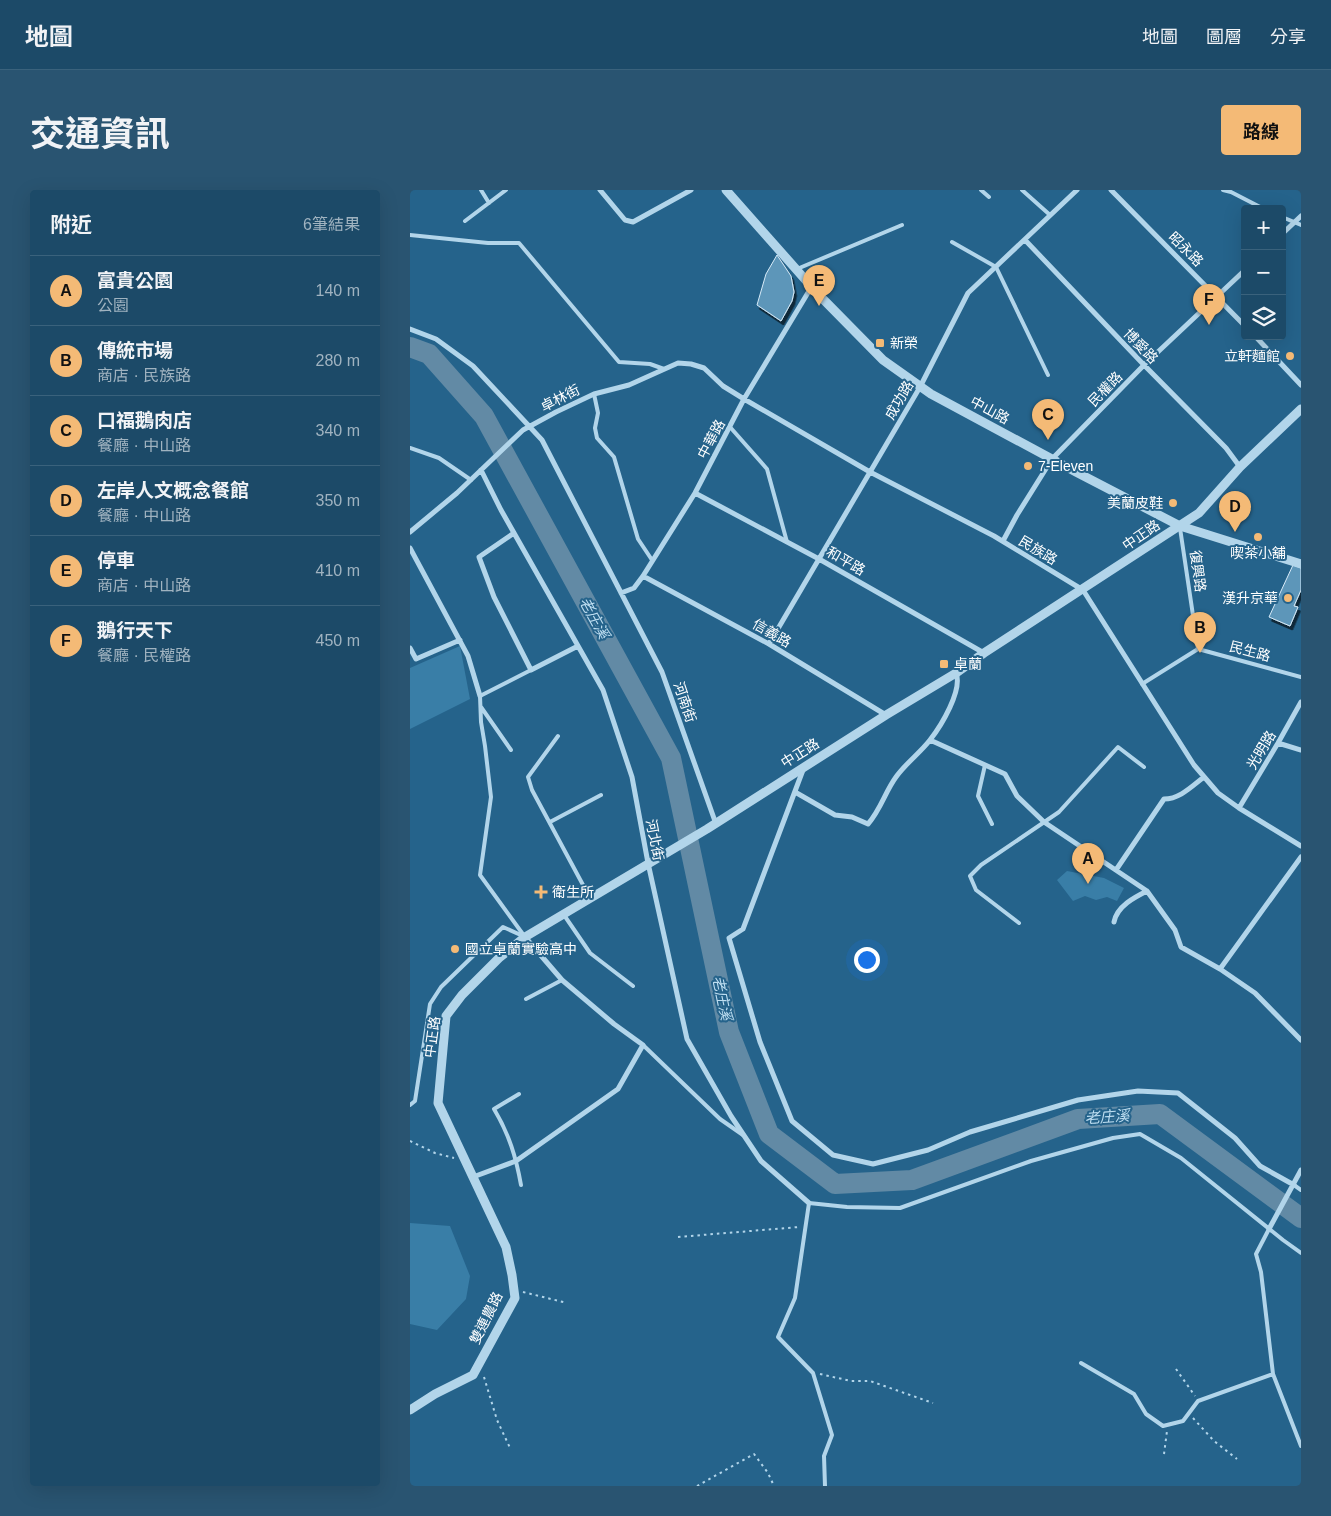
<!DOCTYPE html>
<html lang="zh-TW">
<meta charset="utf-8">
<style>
:root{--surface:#1c4a68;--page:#295471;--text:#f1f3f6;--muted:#a0b3c0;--line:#3a627c;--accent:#f4ba76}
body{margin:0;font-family:Arial,"Noto Sans TC",sans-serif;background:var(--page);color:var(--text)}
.controls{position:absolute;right:15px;top:15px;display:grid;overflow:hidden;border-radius:5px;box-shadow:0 5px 20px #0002}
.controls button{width:45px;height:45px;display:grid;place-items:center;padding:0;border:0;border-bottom:1px solid var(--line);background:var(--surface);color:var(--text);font:25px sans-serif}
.you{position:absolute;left:456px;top:769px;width:18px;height:18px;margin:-12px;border:4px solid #fff;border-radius:50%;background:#1a73e8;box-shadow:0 0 0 8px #1a73e833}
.badge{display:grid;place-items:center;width:32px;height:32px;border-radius:50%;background:var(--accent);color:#111;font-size:16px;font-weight:700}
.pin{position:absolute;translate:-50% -41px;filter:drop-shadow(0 1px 2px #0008)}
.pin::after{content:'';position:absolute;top:26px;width:18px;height:15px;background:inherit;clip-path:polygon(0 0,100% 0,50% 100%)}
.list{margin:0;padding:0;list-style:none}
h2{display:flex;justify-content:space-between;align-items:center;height:65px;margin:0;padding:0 20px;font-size:21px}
h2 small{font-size:16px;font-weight:400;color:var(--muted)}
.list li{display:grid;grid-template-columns:32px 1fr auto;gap:15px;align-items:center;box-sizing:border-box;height:70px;padding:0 20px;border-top:1px solid var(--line)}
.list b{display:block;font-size:19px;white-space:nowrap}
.list p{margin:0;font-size:16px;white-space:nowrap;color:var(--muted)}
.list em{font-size:16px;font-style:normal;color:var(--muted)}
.icon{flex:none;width:28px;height:28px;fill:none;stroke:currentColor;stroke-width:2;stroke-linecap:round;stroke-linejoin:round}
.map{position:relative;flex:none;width:891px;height:1296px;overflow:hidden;border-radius:5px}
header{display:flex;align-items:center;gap:30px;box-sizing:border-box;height:70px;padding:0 25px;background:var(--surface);border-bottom:1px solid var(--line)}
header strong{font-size:24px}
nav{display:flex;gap:28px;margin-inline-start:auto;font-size:18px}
.intro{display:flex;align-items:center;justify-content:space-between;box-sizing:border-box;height:120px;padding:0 30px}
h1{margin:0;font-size:35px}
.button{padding:12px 22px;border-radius:5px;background:var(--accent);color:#111;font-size:18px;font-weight:700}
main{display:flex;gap:30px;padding:0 30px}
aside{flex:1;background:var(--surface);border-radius:5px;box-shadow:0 5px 20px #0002}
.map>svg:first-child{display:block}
.green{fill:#397ea7}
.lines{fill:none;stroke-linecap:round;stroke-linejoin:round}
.river{stroke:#628aa5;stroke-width:20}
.building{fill:#5d96b9;stroke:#d7ebf8;filter:url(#shadow)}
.path{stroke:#b2d5ea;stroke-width:2;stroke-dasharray:2.5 4;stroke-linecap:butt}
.service{stroke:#b2d5ea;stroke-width:4}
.minor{stroke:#b2d5ea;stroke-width:5}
.tertiary{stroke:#b2d5ea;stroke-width:9}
.poi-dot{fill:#f4ba76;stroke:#25638b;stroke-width:2}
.labels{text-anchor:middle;stroke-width:4;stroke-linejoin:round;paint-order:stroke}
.street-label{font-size:14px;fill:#fff;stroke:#25638b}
.poi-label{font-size:14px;fill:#fff;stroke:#25638b;text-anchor:start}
.water-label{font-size:15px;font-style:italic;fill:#bedef1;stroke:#25638b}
</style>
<header>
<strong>地圖</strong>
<nav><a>地圖</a><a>圖層</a><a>分享</a></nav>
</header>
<div class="intro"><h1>交通資訊</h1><a class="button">路線</a></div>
<main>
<aside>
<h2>附近<small>6筆結果</small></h2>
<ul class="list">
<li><span class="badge">A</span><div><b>富貴公園</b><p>公園</p></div><em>140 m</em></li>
<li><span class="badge">B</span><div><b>傳統市場</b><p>商店 · 民族路</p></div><em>280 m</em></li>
<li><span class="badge">C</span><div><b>口福鵝肉店</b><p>餐廳 · 中山路</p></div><em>340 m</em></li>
<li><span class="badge">D</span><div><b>左岸人文概念餐館</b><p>餐廳 · 中山路</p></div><em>350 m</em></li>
<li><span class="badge">E</span><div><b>停車</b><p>商店 · 中山路</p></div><em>410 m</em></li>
<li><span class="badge">F</span><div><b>鵝行天下</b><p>餐廳 · 民權路</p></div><em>450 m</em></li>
</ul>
</aside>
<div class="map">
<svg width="891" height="1296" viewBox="0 0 891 1296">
<defs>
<filter id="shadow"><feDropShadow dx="2.5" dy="4" stdDeviation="0" flood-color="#0009"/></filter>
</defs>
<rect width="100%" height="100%" fill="#25638b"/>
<path class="green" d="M50,456L60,509L0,539V478Z
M657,681L694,688L714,698L707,711L697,707L686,710L675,706L663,711L647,690Z
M0,1033L40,1036L60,1086L56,1109L27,1140L0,1134Z"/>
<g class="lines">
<path class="river" d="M0,157L19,164L74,226L261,568L319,842L359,944L425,994L502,990L668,929L750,924L891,1028"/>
</g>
<path class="building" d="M367,65L381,86L384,102L382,111L371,131L347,115L356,84Z
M883,375L891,378V400L884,416L888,417L880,436L859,427Z"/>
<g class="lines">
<path class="path" d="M0,951L25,963L44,968
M268,1047L389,1037
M113,1102L157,1113
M766,1179L785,1206
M410,1184L441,1191H460L523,1213
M74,1187L87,1230L101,1260
M783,1228L804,1251L827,1269
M754,1264L757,1241
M287,1296L344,1264L358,1283L364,1296"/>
<path class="service" d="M71,0L79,13
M571,0L579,7
M612,0L640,25
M813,0L821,2L854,19
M872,27L891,35
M55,31L96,0
M0,45L78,53H109L209,172L240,174L254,179
M542,52L586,77L638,185
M387,79L492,35
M184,204L188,223L185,238L187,248L204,267L228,349L242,370
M320,237L357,279L377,352
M0,258L29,268L61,290
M770,338L788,459
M732,494L788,459L891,487
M71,517L101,560
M148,546L118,587L122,600L180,708
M575,575L568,606L582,634
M140,632L191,605
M154,725L180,763L223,796
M609,733L566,700L560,686L571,675L649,622L708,557L734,577
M115,747L70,685L81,607L75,556L71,532L70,506L121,480
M116,809L152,790
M233,855L310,929L333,945
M109,904L84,919C99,944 106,967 111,995
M0,915L5,911L20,814L31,797L93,737L113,746
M884,995L891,1000
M859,1039L846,1064L851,1082L863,1184L891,1256
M671,1173L724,1204L736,1224L753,1236L773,1231L788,1211L863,1184
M415,1296L414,1266L422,1245L403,1183L368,1147L385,1108L399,1013L437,1017L490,1018L621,971L703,948L730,944L771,968L873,1050L891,1063"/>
<path class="minor" d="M190,0L215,30L223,32L281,0
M701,0L835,136
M872,44L891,26
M615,50L734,175L816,258L830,277
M0,139L26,149L63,176L132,250L252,482L306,634
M845,146L891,195
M71,280L91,320L193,500L222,587L238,673L277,849L321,926L351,971L399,1013
M285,303L409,369L574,463
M0,342L47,303L113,240L146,222L184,204L219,195L268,173L281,174L294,178L313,196L334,209L460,282L584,346L673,400L784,575L808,603L829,618L891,656
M104,343L69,367L84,407L121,480L168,456
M593,351L607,325L642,269L734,175L835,80
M0,358L58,466L70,506
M233,386L359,454L476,525
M211,403L224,398L233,386L285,303L334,209L402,96
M359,454L510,197L558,103L667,0
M0,458L6,469L50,450
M520,550L595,584L607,606L634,632L737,701L765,740L771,757L810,779L845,803L891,850
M868,553L891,560
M393,580L333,739L319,748L350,852L382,931L423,965L463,974L518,960L560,942L668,910L728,901L768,903L825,948L850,976L884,995
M385,602L425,625L442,627L458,634C471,619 475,602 486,587C496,573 510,563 520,550C531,536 553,500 546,483
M829,618L868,553L891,512
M706,680L754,609C770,609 782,596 794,587
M704,732C707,716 725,707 737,701
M810,779L891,667
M63,987L106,971L208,899L233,855L204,834L152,790L115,747
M859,1039L891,980"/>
<path class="tertiary" d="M316,0L408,104L473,170L521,204L666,282L770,336L891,374
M0,1220L25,1204L63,1185L105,1108L102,1085L96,1057L28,913L36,826L52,805L89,768L115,747L297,639L476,525L546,483L574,463L789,323L830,277L891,219"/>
</g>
<g class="poi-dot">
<rect x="465" y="148" width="10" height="10" rx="2.5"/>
<circle cx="880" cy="166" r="5"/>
<circle cx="618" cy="276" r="5"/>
<circle cx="763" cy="313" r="5"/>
<circle cx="848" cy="347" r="5"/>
<circle cx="878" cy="408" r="5"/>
<rect x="529" y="469" width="10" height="10" rx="2.5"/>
<path d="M128.5 694.5h5v5h5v5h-5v5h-5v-5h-5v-5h5z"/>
<circle cx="45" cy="759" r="5"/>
</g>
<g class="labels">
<g class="street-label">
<text transform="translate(776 59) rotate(45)" y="5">昭永路</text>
<text transform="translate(731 156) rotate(46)" y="5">博愛路</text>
<text transform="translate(695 199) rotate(-46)" y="5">民權路</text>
<text transform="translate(150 208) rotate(-27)" y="5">卓林街</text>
<text transform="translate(489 210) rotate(-60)" y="5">成功路</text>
<text transform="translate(580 220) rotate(28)" y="5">中山路</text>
<text transform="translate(301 249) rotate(-62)" y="5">中華路</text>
<text transform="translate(731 345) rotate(-34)" y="5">中正路</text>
<text transform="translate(628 360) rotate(31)" y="5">民族路</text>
<text transform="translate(436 371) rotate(30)" y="5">和平路</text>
<text transform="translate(788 381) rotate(82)" y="5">復興路</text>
<text transform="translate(362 443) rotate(30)" y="5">信義路</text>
<text transform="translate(840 461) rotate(15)" y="5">民生路</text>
<text transform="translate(275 512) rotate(71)" y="5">河南街</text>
<text transform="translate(851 560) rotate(-59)" y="5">光明路</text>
<text transform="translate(390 563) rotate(-32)" y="5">中正路</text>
<text transform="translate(245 650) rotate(79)" y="5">河北街</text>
<text transform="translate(22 847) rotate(-82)" y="5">中正路</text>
<text transform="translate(76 1128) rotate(-64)" y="5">雙連農路</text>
</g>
<g class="poi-label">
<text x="480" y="158">新榮</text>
<text x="870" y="171" text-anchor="end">立軒麵館</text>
<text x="628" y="281">7-Eleven</text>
<text x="753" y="318" text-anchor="end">美蘭皮鞋</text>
<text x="848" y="368" text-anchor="middle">喫茶小舖</text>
<text x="868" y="413" text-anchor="end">漢升京華</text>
<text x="544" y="479">卓蘭</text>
<text x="142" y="707">衛生所</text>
<text x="55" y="764">國立卓蘭實驗高中</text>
</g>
<g class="water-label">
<text transform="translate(184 428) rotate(61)" y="5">老庄溪</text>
<text transform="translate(312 808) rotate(78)" y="5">老庄溪</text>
<text transform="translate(697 927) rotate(-4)" y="5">老庄溪</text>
</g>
</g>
</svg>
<div class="controls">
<button>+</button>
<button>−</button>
<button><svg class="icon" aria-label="layers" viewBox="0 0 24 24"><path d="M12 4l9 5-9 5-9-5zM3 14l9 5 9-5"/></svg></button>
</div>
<div class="you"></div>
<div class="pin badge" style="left:678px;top:694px">A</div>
<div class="pin badge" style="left:790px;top:463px">B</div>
<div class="pin badge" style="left:638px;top:250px">C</div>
<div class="pin badge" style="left:825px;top:342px">D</div>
<div class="pin badge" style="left:409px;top:116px">E</div>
<div class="pin badge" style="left:799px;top:135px">F</div>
</div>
</main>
